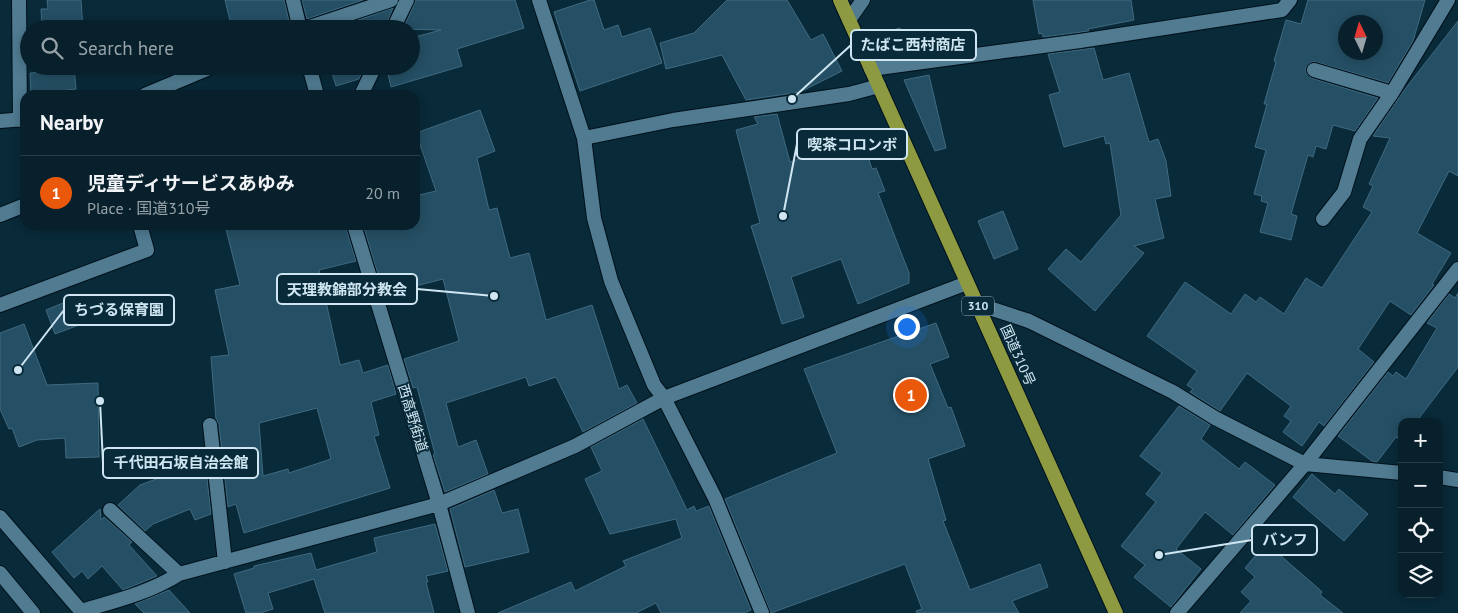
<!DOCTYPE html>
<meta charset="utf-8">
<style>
:root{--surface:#07202b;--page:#152d37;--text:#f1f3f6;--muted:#98a3a9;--line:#283e47;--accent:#ea580c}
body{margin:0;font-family:"PT Sans","Noto Sans JP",sans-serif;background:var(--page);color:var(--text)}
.controls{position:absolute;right:15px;bottom:15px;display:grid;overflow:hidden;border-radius:10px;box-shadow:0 2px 12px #0003}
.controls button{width:45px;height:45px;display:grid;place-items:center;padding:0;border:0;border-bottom:1px solid var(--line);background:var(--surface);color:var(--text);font:25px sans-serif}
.compass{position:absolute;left:1338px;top:15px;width:45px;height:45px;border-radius:50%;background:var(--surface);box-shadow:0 2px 12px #0003;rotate:355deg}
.you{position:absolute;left:906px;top:326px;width:18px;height:18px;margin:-12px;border:4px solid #fff;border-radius:50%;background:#1a73e8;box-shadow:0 0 0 8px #1a73e833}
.badge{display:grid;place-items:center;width:32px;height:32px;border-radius:50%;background:var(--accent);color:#fff;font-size:16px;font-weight:700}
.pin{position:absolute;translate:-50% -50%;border:2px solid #fff;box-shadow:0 1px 5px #0006}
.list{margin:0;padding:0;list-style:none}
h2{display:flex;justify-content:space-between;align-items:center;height:65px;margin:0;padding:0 20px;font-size:21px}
h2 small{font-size:16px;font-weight:400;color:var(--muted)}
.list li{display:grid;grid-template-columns:32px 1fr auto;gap:15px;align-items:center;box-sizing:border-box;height:75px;padding:0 20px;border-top:1px solid var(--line)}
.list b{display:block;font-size:19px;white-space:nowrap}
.list p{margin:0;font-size:16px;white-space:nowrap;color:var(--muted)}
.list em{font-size:16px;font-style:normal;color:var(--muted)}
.icon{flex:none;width:28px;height:28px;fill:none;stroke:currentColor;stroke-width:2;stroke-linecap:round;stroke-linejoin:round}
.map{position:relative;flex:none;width:1458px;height:613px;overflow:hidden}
.search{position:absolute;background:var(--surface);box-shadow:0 2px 12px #0003;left:20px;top:20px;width:400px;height:55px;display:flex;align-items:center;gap:12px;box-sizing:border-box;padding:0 18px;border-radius:28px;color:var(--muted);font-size:19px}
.panel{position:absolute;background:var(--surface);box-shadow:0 2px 12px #0003;left:20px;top:90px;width:400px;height:140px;border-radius:15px}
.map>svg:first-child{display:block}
.building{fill:#254f64;stroke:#406a80;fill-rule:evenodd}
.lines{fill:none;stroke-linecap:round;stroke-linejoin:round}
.minor-casing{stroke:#00111b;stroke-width:16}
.tertiary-casing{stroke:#00111b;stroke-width:16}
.trunk-casing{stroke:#00111b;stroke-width:16}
.minor{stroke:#507b91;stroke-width:14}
.tertiary{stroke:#507b91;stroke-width:14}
.trunk{stroke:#8d9a42;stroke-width:14}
.labels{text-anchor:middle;stroke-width:4;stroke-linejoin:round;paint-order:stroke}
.shield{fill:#092a39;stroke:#94aeba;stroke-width:1}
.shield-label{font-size:12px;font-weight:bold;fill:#cfe6f2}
.street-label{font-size:14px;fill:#cfe6f2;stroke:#092a39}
.leader{fill:none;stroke:#cfe6f2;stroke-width:2}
.callout-dot{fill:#cfe6f2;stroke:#092a39;stroke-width:2}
.callout{fill:#092a39;stroke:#cfe6f2;stroke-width:2}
.callout-label{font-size:15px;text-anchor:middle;font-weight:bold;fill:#cfe6f2}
</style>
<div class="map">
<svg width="1458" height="613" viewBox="0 0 1458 613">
<rect width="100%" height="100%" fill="#092a39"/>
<path class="building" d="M47,0H81L83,29H42L41,9H48Z
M225,0H284L291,29H232Z
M302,0H363L307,19Z
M416,0H515L524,28L457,49L462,66L391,87L387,70L382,72L384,66H411V38L441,30L403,29Z
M590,0H594L604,30L618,25L622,37L650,28L662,63L580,91L554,12Z
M727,0H787L811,40L823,34L842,71L800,92L746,100L722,55L666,69L660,43L694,33Z
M1033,0H1131L1134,20L1088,29L1089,31L1043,37L1042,33L1039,34Z
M1308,0H1425L1413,41L1388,83L1316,62H1311L1306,67V73L1311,78L1378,98L1355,131L1333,125L1326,149L1316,146L1313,157L1308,155L1291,214L1297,216L1291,240L1260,232L1268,203L1261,201L1262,196L1254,194L1266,150L1255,147L1267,104H1264L1276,62L1274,61L1286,20L1301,24ZM1346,22H1376V52H1346Z
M393,8L384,29H332Z
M1458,21V176L1449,171L1417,233L1451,253L1432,284L1434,285L1411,315L1390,301L1358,349L1374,362L1324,426L1319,422L1302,446L1283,432L1291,421L1284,416L1291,406L1247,373L1220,411L1190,392L1193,389L1187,385L1197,371L1147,336L1185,282L1231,314L1245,294L1256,302L1260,297L1284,314L1306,278L1322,288L1372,212L1363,207L1373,186L1369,184L1390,138L1373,136L1405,89Z
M900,28L906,53L883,59L876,35Z
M1094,48L1103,80L1129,73L1149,142L1158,139L1166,161L1171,196L1155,199L1164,238L1134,246L1144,253L1095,311L1048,269L1066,249L1081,262L1121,215L1110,143L1106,144L1104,136L1064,147L1049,95L1060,92L1048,54Z
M45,66H74L76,89L66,90V95H31L30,73L45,72Z
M330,66H365L359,79L336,86Z
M929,75L946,148L935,151L904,80Z
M480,110L495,151L477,158L489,210L497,208L510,258L529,253L546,320L592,305L619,389L627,385L637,403L583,432L556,377L529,386L526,377L446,403L458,447L476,440L488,474L445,492L433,455L435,454L417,387L413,388L404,359L459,341L443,279L384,294L363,225H415V196L436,191L416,133Z
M777,114L790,162L862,138L872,169L876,168L885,191L878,193L909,273V283L858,304L841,259L791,277L804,317L782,324L751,226L760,223L736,130L758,124L754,117Z
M1003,211L1018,249L994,259L978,221Z
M225,225H345L356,261L319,270L340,365L359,360L363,373L388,365L396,394L371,402L379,435L374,436L390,488L244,533L236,504L228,507L219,424L216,419L211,357L229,355L215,290L240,285ZM317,408L331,459L289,473L288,469L263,476L259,423Z
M1458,293V367L1416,422H1402L1401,440L1396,437L1377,462L1372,461L1338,436L1388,372L1393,376L1396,372L1406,379L1437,328L1427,323L1449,294L1455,298Z
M85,294L95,319L55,334L46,310Z
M936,323L949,357L930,364L948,408L951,407L965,446L928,459L946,520L943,521L970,590L1040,564L1048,587L1012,601L1019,613H917L916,611L922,609L905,564L771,613L725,499L837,453L804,369Z
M24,324L47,385L98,383L99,457L66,458L65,438L37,440L19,447L12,428L9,429L0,409V333Z
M1179,406L1210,425L1201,439L1239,469L1245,462L1275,485L1233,535L1205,512L1176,549L1201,569L1171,607L1134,577L1145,565L1121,546L1156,502L1146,494L1162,473L1140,456Z
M643,419L687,510L694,506L696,511L709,506L751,610L744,613H661L656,603L636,613H498L571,582L575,591L626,566L623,561L682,538L676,519L610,534L585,479L602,471L591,447Z
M205,461L211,514L195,520L190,509L153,524L145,531L118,505L140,485Z
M1312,474L1335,494L1339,489L1368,514L1344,541L1293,497Z
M494,490L502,513L518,509L529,552L465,567L450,509Z
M100,509L101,520L104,517L132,542L129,545L157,576L123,590L102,566L88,579L82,571L74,578L52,552Z
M435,524L448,571L426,576L428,582H426L434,613H325L314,579L268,593L273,609L260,613H246L234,574L254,568V566L311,553L316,570L377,552L374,538Z
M1266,543L1319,589L1322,592L1320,595L1343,613H1240L1251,601L1241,592L1255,577L1245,568Z
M169,590L190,613H144L135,604Z"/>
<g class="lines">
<defs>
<path id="minor" d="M19,0L20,120
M293,0L300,29
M539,0L584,138L594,218L611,281L654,385L664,398L715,498L762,613
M849,20L863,0
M304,29L391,0
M393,29L407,0
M309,66L317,95
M871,69L1080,41L1282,10L1290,0
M1314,70L1392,93
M145,95L214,66
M361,95L375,66
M0,121L25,119
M584,138L673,120L849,94L879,86
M0,215L25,205
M1323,219L1344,192L1360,139L1392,93L1448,0
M354,225L439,504L468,613
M977,304L1029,321L1173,392L1215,418L1305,464L1402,473
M0,305L147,250L140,225
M210,425L225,562
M1439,477L1458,480
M110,510L179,574
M0,517L81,611C115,601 149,593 179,574L439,504L575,446L664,398L967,283
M1177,613L1305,464L1458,269"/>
<path id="tertiary" d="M0,573L33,613"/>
<path id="trunk" d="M840,0L1116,613"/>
</defs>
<use href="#minor" class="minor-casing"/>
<use href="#tertiary" class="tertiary-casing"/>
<use href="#trunk" class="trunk-casing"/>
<use href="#minor" class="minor"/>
<use href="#tertiary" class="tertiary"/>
<use href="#trunk" class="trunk"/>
</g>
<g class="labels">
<rect class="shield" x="962" y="296.5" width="32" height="19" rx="4"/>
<g class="shield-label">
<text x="978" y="310">310</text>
</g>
<g class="street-label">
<text transform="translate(1018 355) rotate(66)" y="5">国道310号</text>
<text transform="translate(413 418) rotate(73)" y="5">西高野街道</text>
</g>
</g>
<path class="leader" d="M792 99L851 45M783 216L797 144M494 296L417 289M18 370L64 310M100 401L103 463M1159 555L1252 540"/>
<g class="callout-dot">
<circle cx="792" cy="99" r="5"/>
<circle cx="783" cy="216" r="5"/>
<circle cx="494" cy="296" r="5"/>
<circle cx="18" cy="370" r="5"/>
<circle cx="100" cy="401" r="5"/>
<circle cx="1159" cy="555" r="5"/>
</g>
<g class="callout">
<rect x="851" y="30" width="125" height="30" rx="5"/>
<rect x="797" y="129" width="110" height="30" rx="5"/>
<rect x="277" y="274" width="140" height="30" rx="5"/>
<rect x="64" y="295" width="110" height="30" rx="5"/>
<rect x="103" y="448" width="155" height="30" rx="5"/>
<rect x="1252" y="525" width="65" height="30" rx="5"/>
</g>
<g class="callout-label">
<text x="913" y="50">たばこ西村商店</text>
<text x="852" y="150">喫茶コロンボ</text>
<text x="347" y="295">天理教錦部分教会</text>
<text x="119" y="315">ちづる保育園</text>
<text x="181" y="468">千代田石坂自治会館</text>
<text x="1285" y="545">バンフ</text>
</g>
</svg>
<div class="controls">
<button>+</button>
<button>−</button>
<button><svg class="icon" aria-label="locate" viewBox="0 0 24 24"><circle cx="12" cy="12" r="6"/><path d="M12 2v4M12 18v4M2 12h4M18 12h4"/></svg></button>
<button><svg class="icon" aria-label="layers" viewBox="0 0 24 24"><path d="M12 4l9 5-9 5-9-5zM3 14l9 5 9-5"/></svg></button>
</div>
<svg class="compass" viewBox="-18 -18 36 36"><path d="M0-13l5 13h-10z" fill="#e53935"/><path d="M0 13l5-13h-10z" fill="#98a3a9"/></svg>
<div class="you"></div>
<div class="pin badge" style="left:911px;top:395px">1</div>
<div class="search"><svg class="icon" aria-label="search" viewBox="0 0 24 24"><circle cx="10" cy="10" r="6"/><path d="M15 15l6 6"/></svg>Search here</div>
<section class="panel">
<h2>Nearby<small></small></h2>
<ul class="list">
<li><span class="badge">1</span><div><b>児童ディサービスあゆみ</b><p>Place · 国道310号</p></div><em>20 m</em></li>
</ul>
</section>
</div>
